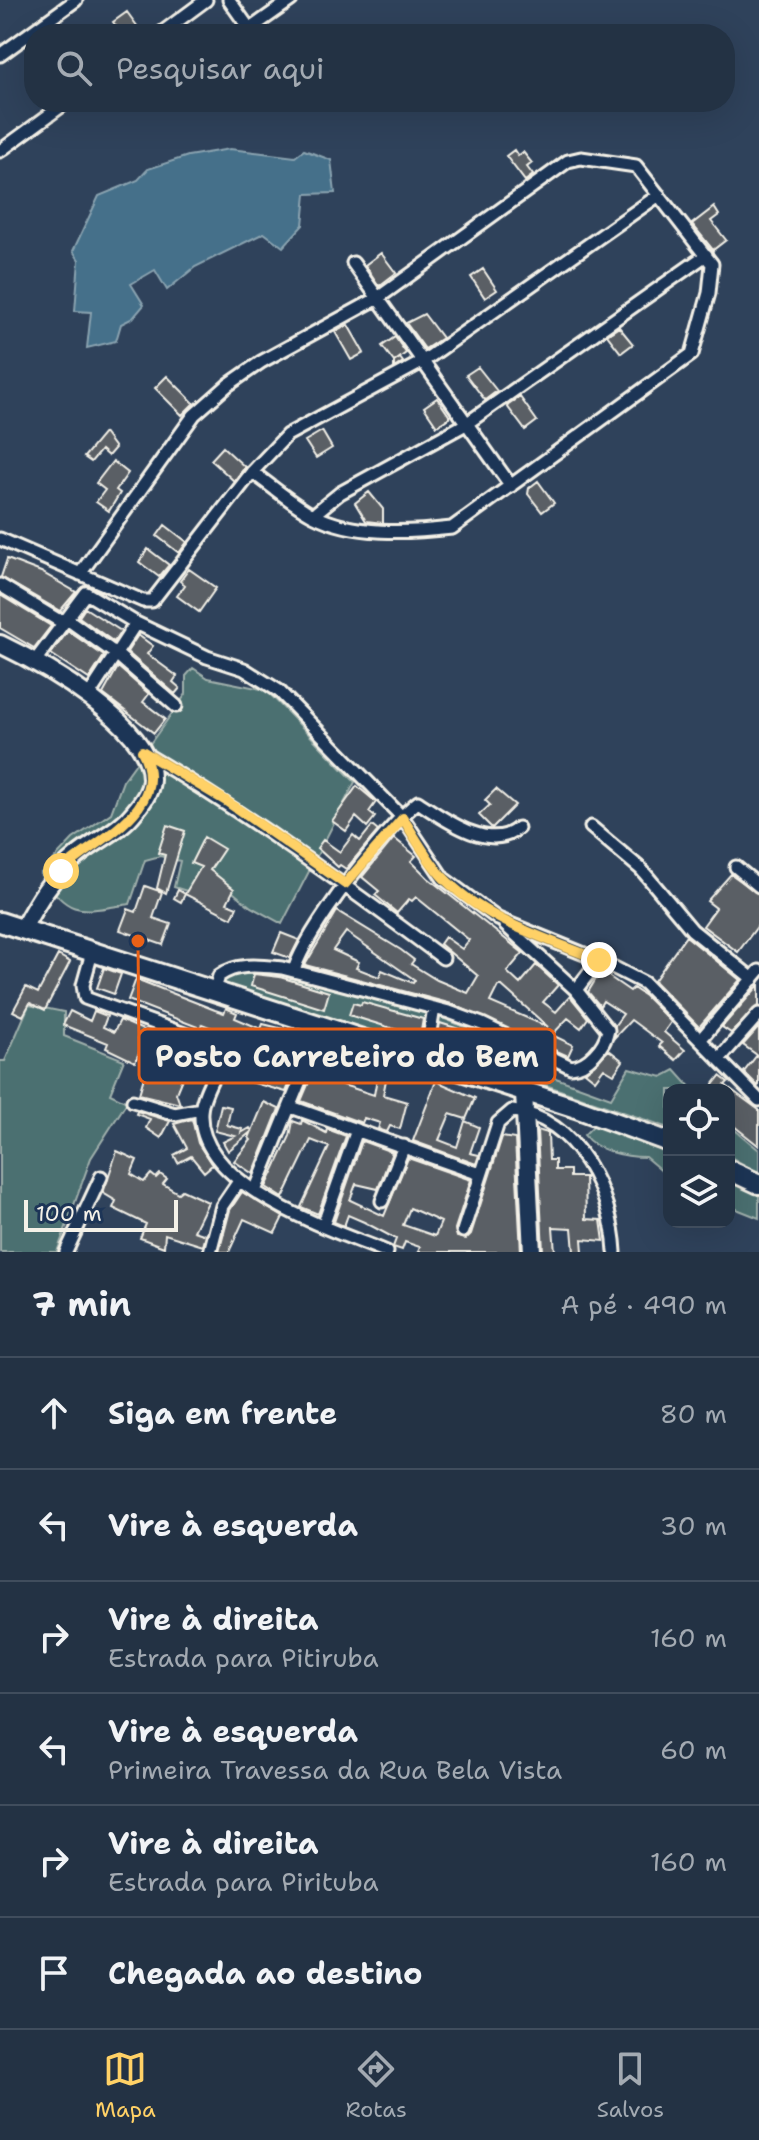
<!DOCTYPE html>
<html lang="pt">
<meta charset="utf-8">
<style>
:root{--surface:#233244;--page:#2f3e4f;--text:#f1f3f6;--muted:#a3aab2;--line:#404d5d;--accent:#ffd166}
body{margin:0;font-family:"Shantell Sans",sans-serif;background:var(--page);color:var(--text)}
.controls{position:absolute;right:24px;bottom:24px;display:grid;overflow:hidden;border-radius:16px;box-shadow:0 8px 32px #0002}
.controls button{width:72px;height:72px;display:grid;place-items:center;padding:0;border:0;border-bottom:2px solid var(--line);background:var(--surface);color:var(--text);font:40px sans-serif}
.scale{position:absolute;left:24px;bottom:20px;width:154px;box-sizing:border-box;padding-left:8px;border:4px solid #f4f1e8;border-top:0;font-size:22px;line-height:28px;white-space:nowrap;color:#f4f1e8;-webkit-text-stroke:6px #1d3557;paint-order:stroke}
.stop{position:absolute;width:24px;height:24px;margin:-18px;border:6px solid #ffd166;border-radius:50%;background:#fff}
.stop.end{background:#ffd166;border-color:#fff;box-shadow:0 2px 8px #0008}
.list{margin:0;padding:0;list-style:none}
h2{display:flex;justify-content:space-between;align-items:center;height:104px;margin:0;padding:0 32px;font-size:34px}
h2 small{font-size:26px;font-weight:400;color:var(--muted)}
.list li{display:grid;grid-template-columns:52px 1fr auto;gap:24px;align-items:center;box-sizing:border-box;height:112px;padding:0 32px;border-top:2px solid var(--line)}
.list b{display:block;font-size:30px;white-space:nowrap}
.list p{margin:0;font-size:26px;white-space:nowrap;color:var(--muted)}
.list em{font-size:26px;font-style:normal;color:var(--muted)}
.icon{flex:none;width:44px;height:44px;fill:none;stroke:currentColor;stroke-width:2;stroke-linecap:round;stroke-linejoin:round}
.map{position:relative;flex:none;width:759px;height:1252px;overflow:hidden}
.search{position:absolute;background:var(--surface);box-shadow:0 8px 32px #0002;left:24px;right:24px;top:24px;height:88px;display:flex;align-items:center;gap:20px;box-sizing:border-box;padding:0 28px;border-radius:32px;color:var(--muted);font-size:30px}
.sheet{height:776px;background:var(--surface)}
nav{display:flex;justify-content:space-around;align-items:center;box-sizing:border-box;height:112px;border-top:2px solid var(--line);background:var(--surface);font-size:22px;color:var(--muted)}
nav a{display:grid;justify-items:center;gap:4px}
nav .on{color:var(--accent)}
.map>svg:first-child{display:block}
.green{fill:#4b6f71;stroke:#a0b0ac;stroke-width:2}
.water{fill:#446f8a;stroke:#8aa3b0;stroke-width:2}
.building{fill:#5a5f65;stroke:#f4f1e8;stroke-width:2;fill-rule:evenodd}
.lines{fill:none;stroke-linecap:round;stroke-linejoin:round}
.minor-casing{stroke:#f4f1e8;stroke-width:17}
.secondary-casing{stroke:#f4f1e8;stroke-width:22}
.primary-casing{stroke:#f4f1e8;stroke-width:24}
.minor{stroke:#1d3557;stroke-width:11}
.secondary{stroke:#1d3557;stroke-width:16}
.primary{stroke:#1d3557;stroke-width:18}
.route{stroke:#ffd166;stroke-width:10}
.leader{fill:none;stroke:#e96117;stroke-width:3}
.callout-dot{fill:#e96117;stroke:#1d3557;stroke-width:3}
.callout{fill:#1d3557;stroke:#e96117;stroke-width:3}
.callout-label{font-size:30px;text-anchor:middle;font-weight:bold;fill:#f4f1e8}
</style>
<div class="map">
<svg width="759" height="1252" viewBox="0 0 759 1252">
<rect width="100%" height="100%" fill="#2f425b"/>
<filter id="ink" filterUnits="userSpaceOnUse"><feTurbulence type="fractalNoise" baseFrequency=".0125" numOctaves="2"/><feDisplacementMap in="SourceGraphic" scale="16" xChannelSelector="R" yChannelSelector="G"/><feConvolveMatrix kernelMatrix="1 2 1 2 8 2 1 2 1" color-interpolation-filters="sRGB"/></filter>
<g filter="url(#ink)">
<path class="green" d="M193,668L208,678L266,690L355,782L282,924L251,907L207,871L193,893L174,887L180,861L160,856L145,860L130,904C79,912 71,918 40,874L73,839L111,813L123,781L186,694V676Z
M222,974H284L423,1010L489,1037L483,1064L220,987Z
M29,1005L64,1012V1036L124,1060L110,1094L127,1102L91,1158L57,1252H0V1061H5Z
M629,1068L662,1077L675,1070L693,1090H669V1128L531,1080L553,1077L611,1098Z
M596,1123L669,1154V1177L645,1157C625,1157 596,1151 584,1135Z
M729,1125L759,1150V1173L729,1156Z
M729,1181L759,1195V1218L729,1206Z"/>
<path class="water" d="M230,149L295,157L304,150L331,160L335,193L306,194L303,225L283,247L264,233L195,267L167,290L155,270L131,284L144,305L133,318L121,324L116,341L87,348L91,312L75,311L79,260L73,251L99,196L138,180L148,169L188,156Z"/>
<path class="building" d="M127,12L143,34H122L113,22Z
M514,150L518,156L523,152L532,163L527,167L533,175L525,181L506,156Z
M714,207L719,215L711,221L726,240L713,250L692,224Z
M381,253L396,273L379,286L365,265Z
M483,269L497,290L485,298L471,277Z
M424,314L442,338L425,349L406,323Z
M348,325L364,353L351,360L335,332Z
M619,327L633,344L621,353L607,335Z
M395,337L406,353L394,362L400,358L403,362L394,368V362L382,346Z
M478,367L497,391L485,400L466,375Z
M167,376L194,403L182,415L155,388Z
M520,397L537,421L525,430L507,406Z
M437,398L450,417L437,426L424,407Z
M322,431L332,448L316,458L305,441Z
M104,433L115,448L108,456L101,450L91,462L84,457Z
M223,447L245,467L234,481L211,460Z
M113,461L128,473L116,490L120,493L109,511L96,502L105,490L96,483Z
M538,481L554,503L542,512L528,494L529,488Z
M369,492L383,509V523L366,521L355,503Z
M165,525L187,542L179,553L157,536Z
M148,549L169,565L159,577L139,562Z
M7,559L41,572L76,592L60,611L1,577Z
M189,569L216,588L199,612L177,596L185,585L180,581Z
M0,595L51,626L34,648L0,628Z
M85,608L121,631L114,642L79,617Z
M68,631L104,656L89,679L51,654Z
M138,635L153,646L147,654L177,676L173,682L180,688L175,694L127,652Z
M118,667L149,694L143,702L165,719L154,733L103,694Z
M357,786L376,802L369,812L375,817L367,827L356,817L346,831L332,821Z
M496,789L515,805L492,828L479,815L490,805L485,800Z
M167,825L185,831L166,893L157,888L165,855L158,853Z
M372,826L378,831L346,869L340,865L338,867L317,848L323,840L340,852L353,835L360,841Z
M204,837L224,849L210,870L234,889L227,903L237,907L232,918L185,894L181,902L174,898L178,890L185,894L201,867L191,863Z
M394,838L416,856L411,861L428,878L523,953L507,972L520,984L536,965L558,985L543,1002L556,1012L570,996L588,1018L581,1028L568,1018L552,1035L573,1045L568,1056L452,1004L305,965L337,911L401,950L414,960L411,964L437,980L468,993L478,976L440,944L445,937L462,949L469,940L416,897L412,901L409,899L397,913L375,895L379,891L362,877ZM346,932L415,980L413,983L382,970L379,977L356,968L359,962L333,950ZM498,986H502L548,1027L490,1002Z
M731,874L759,894V924L738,952L703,926L716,908L707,901Z
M145,886L162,892L153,918L171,924L163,945L120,930L128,909L136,912Z
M281,933L299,940L290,958L273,952Z
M686,936L740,980L699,1027L654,981Z
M58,955L70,962L45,1010L30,1003L23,1016L13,1011L26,987L38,993Z
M104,968L121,974L114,994L97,988Z
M601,971L630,991L633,988L645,996L671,1022L664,1032L685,1050L676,1060L659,1046L662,1043L631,1020L615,1037V1025L623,1014L603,1001L600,1006L588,992Z
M254,974L280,977L329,992L324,1009L251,986Z
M136,979L215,1010L224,1013L226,1008L237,1013L235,1018L261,1029L263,1024L308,1035L301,1055L228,1041L214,1036L217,1030L202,1024L200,1028L128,1000Z
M759,985V1006L731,1033L722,1027Z
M362,1002L423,1019L420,1037L349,1015L353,1003L361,1005Z
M70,1011L90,1021L94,1011L107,1016L103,1027L114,1032L120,1020L148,1032L135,1062L106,1048L108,1043L63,1025Z
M440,1023L478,1035L473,1053L442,1045L443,1041L437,1039Z
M759,1027V1085L758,1086L744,1072L757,1055L743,1045Z
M157,1033L195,1047L176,1093L180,1104L139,1094Z
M609,1050L623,1061L614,1074L604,1068L595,1080L585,1072Z
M231,1059L286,1072L284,1081L290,1082L286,1092L225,1075Z
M312,1075L374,1095L377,1078L386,1080L383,1095L407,1102L400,1129L390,1126L387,1132L378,1129L380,1123L364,1118L362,1123L301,1101Z
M720,1076L728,1082L725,1085L759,1110V1146L729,1122V1090H709Z
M436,1081L475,1098L466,1119L450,1114L439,1140L457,1147L465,1121L479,1127L470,1153L479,1155L476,1164L413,1141Z
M264,1102L279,1109L253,1174L234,1161L251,1140L249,1138Z
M221,1105L231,1107L227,1125L242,1129L241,1133L250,1128L252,1131L228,1151L223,1142L235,1136L215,1131Z
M137,1111L170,1121L161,1138L146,1128L150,1119L136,1114Z
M192,1119L198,1143L212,1165L204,1172L191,1156L178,1163L174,1155L187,1148L174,1124Z
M302,1120L326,1133L327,1129L346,1136L318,1214L301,1207L329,1147L311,1140L283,1198L266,1187L290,1136L293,1121L301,1124Z
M537,1130L548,1133L549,1160H555V1170H570V1177H585L586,1219L601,1220L604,1241L582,1239L583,1252H574L572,1228L553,1227L555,1252H543Z
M502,1137L515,1139L521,1252H418L420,1247L405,1242L402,1250L393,1247L396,1239L364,1222L348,1215L344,1226L334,1222L362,1141L392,1152L378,1189L356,1184L350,1200L384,1216L408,1158L471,1180L455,1229L457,1237L466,1239L471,1234ZM410,1208L441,1222L435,1236L403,1225Z
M117,1151L137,1160L131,1174L144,1182L151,1174L156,1178L160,1174L167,1179L163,1184L178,1193L182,1190L208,1202L194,1231L206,1235L203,1246L165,1234L164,1247L140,1238L146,1224L113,1208L116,1201L103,1193Z
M242,1192L283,1217L275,1233L244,1219L229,1252H219L230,1210Z"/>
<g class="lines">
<defs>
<path id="minor" d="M229,0L253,34
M250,29L291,0
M160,34L206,0
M0,55L76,0
M0,151L67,102
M353,263L511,486
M313,515L340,493L466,424L706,255
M0,539L143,601H152L252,472L287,435L422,362L659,195
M80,574L194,415L228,385L261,362L378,298L568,161L581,158L636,166L712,264L709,293L692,354L452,528C408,533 354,536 313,515C292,504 272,486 252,472
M0,585L58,620L67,619L116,654L176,706
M35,661L86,593L136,623L207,657L244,669L279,691L403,818L443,878L498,919L599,960L644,983L759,1100
M89,695L136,623
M142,752C247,814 345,885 443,958
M591,827L641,869L692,930L753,979
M736,867L759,886
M93,949L83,985L85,998L226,1049C219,1068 202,1093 201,1112C197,1187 333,1230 387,1252
M294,970C307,930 384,828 418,802C444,819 490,853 518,828
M576,990L599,960
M214,992L219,976C237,962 262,966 282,968L449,1012L482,1024L571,1067C588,1066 605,1046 608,1030L576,990L505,925
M701,1039L759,971
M226,1049L307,1065
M720,1058L759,1014
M425,1061L434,1008
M133,1101L175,1114L201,1109
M291,1107L480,1174
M255,1191L322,1027
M382,1201L404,1146
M323,1226L357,1130
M463,1231L498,1123L512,1111C577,1117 612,1194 615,1252
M66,1252L101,1177
M210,1252L222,1206L239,1181"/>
<path id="secondary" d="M0,644C42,664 152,725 151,779C151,791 143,802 135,811C120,831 96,840 77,856C52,876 37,902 22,930
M524,1092L532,1252"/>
<path id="primary" d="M0,922L576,1108L669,1142
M729,1170L759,1184"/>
</defs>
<use href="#minor" class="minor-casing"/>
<use href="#secondary" class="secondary-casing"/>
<use href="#primary" class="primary-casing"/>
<use href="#minor" class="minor"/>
<use href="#secondary" class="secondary"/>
<use href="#primary" class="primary"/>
</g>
</g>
<g class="lines" filter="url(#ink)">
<path class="route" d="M61,871C96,839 173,809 142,751L226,801L345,884L403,818C415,838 426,858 441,875C482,920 545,938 599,960"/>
</g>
<path class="leader" d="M138 941L139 1056"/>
<circle class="callout-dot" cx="138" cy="941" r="8"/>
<rect class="callout" x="139" y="1029" width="416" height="54" rx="8"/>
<g class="callout-label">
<text x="347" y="1067">Posto Carreteiro do Bem</text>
</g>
</svg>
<div class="controls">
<button><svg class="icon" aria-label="locate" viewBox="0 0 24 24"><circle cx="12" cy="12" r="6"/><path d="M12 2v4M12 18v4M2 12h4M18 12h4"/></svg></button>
<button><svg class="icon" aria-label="layers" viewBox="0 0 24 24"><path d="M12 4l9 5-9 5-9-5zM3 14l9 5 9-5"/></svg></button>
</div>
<div class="scale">100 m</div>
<div class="stop" style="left:61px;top:871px"></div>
<div class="stop end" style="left:599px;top:960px"></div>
<div class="search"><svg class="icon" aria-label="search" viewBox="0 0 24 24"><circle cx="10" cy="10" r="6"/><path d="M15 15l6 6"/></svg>Pesquisar aqui</div>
</div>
<section class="sheet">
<h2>7 min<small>A pé · 490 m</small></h2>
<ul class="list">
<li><svg class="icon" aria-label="ahead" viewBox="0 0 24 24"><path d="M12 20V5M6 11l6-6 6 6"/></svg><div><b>Siga em frente</b></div><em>80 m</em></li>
<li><svg class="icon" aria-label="left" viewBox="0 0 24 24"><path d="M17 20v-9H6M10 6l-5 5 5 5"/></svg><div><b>Vire à esquerda</b></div><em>30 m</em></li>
<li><svg class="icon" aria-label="right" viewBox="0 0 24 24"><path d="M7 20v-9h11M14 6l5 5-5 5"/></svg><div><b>Vire à direita</b><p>Estrada para Pitiruba</p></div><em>160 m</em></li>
<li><svg class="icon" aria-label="left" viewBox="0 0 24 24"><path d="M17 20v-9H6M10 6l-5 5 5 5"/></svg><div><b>Vire à esquerda</b><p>Primeira Travessa da Rua Bela Vista</p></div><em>60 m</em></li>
<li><svg class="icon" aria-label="right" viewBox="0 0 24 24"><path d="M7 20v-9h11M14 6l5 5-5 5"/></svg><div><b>Vire à direita</b><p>Estrada para Pirituba</p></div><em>160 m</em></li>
<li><svg class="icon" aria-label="arrive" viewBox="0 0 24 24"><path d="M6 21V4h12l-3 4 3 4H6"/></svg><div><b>Chegada ao destino</b></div></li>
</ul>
</section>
<nav>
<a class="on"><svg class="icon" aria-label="map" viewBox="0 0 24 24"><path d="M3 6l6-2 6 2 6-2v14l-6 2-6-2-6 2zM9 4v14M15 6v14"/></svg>Mapa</a>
<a><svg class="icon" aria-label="directions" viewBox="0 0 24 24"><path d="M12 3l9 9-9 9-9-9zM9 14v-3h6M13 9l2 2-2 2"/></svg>Rotas</a>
<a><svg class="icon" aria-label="saved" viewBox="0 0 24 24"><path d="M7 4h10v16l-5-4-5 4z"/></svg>Salvos</a>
</nav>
